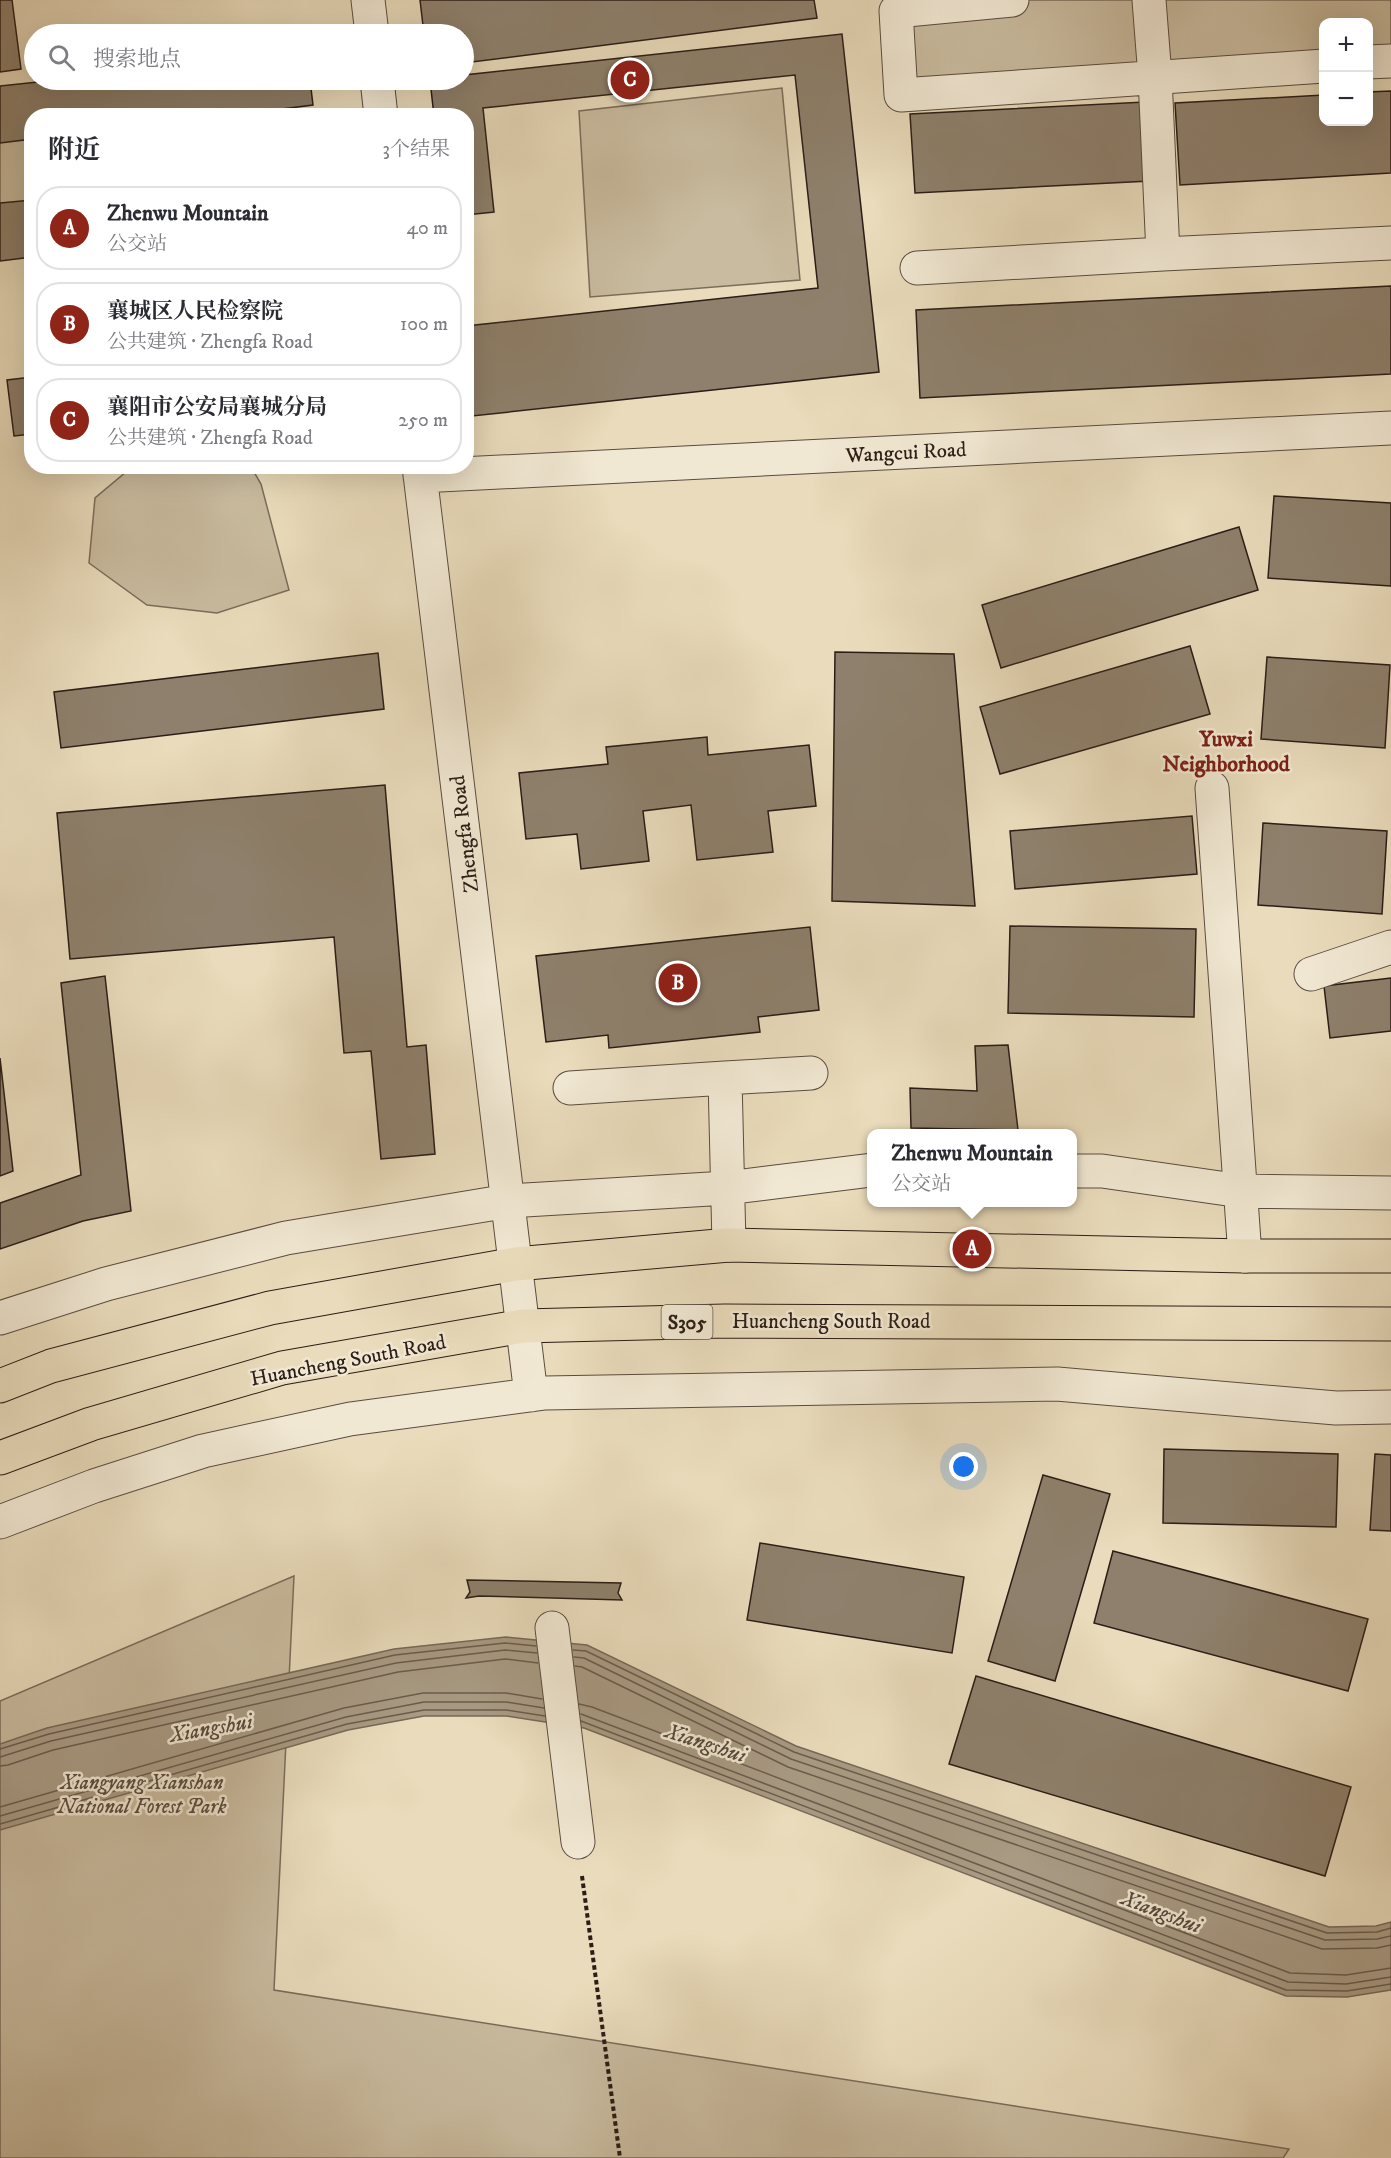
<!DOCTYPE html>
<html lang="zh">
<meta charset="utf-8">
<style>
:root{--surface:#fff;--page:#f2f2f3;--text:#2b2b33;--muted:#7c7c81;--line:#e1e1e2;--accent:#8f2418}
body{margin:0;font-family:"IM FELL DW Pica","Noto Serif SC",serif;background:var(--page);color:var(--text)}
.controls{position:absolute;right:18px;top:18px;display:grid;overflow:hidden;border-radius:12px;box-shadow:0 6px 24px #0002}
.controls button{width:54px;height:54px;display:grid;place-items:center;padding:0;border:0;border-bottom:2px solid var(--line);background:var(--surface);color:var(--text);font:30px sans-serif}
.you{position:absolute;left:964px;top:1467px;width:21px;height:21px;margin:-15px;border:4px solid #fff;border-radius:50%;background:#1a73e8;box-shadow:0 0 0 9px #1a73e833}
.badge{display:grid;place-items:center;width:39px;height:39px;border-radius:50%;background:var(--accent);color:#fff;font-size:20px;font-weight:700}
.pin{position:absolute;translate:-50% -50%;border:3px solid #fff;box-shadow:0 2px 6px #0006}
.popup{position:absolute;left:867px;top:1129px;width:210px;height:78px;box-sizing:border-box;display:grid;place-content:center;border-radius:12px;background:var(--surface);filter:drop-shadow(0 2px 4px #0005);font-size:20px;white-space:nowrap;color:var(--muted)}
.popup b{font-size:22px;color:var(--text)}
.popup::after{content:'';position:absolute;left:50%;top:100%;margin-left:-12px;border:12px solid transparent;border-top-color:var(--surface)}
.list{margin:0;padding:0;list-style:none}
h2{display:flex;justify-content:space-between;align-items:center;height:78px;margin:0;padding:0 24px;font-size:26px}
h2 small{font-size:20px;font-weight:400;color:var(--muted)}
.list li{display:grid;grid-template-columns:39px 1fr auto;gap:18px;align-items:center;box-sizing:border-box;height:84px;margin:0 12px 12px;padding:0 12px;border:2px solid var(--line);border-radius:24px}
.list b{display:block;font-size:22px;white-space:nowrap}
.list p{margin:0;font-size:20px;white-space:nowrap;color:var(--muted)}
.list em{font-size:20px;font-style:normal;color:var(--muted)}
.icon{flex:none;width:33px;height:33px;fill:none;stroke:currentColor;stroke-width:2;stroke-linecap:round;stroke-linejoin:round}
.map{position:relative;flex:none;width:1391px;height:2158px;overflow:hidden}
.search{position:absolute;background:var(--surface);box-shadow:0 6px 24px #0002;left:24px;top:24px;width:450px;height:66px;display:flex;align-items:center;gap:15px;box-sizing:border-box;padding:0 21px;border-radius:33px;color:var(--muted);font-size:22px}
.panel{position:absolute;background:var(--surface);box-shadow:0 6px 24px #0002;left:24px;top:108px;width:450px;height:366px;border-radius:24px}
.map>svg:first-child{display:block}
.green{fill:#c9bb9f;stroke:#7a6c5b;stroke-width:1.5}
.water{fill:#a89a83;stroke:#766858;stroke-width:1.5}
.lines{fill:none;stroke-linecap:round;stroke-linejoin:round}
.shore{stroke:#6a5c4d;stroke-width:1.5}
.building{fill:#8e806c;stroke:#2b1d17;stroke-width:1.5}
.minor-casing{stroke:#5a4c40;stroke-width:35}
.highway-casing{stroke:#2b1d17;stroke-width:35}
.path{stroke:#2b1d17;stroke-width:4;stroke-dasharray:4.5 3;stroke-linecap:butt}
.minor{stroke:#f1e8d3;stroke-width:33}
.highway{stroke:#e9dbbb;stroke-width:33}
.labels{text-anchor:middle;stroke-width:5;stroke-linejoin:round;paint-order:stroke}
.shield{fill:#f1e8d3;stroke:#665a4f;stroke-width:1.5}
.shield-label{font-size:20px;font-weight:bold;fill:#2b1d17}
.street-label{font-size:21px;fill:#2b1d17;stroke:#f1e8d3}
.park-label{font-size:21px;font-style:italic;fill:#5a4c40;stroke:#f1e8d3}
.neighbourhood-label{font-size:22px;font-weight:bold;fill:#7a1f14;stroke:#f1e8d3}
.water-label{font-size:22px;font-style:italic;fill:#57493d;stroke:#f1e8d3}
</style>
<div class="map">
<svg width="1391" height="2158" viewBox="0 0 1391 2158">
<rect width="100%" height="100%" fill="#e9dbbb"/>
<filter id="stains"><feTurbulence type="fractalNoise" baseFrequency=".00333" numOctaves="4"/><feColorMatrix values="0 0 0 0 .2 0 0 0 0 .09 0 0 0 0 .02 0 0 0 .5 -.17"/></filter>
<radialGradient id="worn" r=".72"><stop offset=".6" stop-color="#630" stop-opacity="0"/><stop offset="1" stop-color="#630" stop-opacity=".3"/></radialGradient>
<path class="green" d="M1011,0H1391V61L1369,62L1368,22H1324L1323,65L901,95L896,11Z
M782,88L800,280L590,297L579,111Z
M0,123L31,137V252L0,242Z
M132,467H251L261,484L289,590L217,613L147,605L89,563L95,498Z
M294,1576L274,1990L1289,2149L1283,2158H0V1701Z"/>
<path class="water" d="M506,1637L587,1645L796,1746L1329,1927L1376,1926L1391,1922V1990L1347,1997L1286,1996L584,1728L506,1716H424L348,1730L0,1830V1744L47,1728L394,1649Z"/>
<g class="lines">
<path class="shore" d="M573,1650L586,1651L794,1752L1327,1933L1377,1932L1391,1928
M574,1657L584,1658L791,1759L1325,1940L1377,1939L1391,1936
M575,1666L582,1667L788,1767L1322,1949L1377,1948L1391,1945
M579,1704L592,1707L1290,1973L1346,1975L1391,1968
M581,1714L1288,1982L1346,1984L1391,1977
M581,1721L1286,1990L1347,1991L1391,1984
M0,1749L49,1734L395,1655L505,1643L536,1646
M0,1757L51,1741L396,1663L505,1650L537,1653
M0,1766L8,1765L53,1750L398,1672L505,1659L538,1663
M0,1807L344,1708L423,1693H506L542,1699
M0,1816L346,1717L424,1702H506L544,1708
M0,1824L347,1724L424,1710H506L545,1716"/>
</g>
<path class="building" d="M0,0H12L21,69L0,72Z
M420,0H814L817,18L464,63V34H424Z
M842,34L879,372L472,416L466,363V326L818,288L795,75L483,108L494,212L466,215V116H434L430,80H464V75Z
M57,80H310L313,105L227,116H32V139L0,143V86Z
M1391,91V173L1180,185L1175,103L1324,95V122H1368V92Z
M1145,102L1150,181L915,193L910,114Z
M32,200V257L0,261V203Z
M1391,286V374L920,398L916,310Z
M32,377V434L14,436L7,380Z
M1274,496L1391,503V586L1268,578Z
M1239,527L1258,590L1001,668L982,605Z
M1190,646L1210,714L1000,774L980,707Z
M835,652L954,654L975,906L832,901Z
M378,653L384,709L61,748L54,692Z
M1267,657L1390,665L1385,748L1261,739Z
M707,737L708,755L809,745L816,806L768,811L773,852L697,860L691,805L643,811L649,861L581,869L577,834L526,839L519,773L608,764L606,747Z
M385,785L407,1047L426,1045L435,1154L381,1159L371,1051L344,1053L334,937L70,959L57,813Z
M1192,816L1197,874L1015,889L1010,831Z
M1263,823L1387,831L1382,914L1258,905Z
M1010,926L1196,929L1194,1017L1008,1013Z
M810,927L819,1010L758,1017L760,1032L609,1048L608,1035L546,1042L536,956Z
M105,976L131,1211L83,1221L0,1249V1203L81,1175L61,983Z
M1391,978V1031L1330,1038L1324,986Z
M1008,1045L1018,1130L911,1128L910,1088L977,1091L975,1046Z
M0,1058L13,1171L0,1176Z
M1164,1449L1338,1454L1336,1527L1163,1523Z
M1375,1454L1391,1455V1531L1370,1530Z
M1043,1475L1110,1494L1055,1681L988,1661Z
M760,1543L964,1577L952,1653L747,1620Z
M1113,1551L1368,1619L1348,1691L1094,1623Z
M467,1580L621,1583L618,1593L622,1600L479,1596L466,1598L470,1592Z
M976,1676L1351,1787L1325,1876L949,1764Z"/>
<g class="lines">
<defs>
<path id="minor" d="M368,0L372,34
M1012,0L896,11L901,95L1324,66
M1368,62L1391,61
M377,80L381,116
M1163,254L1391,243
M917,268L1163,254L1155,77L1149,0
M419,466L531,1395
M420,476L1391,428
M1212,788L1245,1256
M1311,974L1391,947
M570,1088L725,1078
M1072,1171H1102L1241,1191L1391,1193
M729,1245L725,1078L811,1073
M0,1318L106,1284L286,1238L508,1201L727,1188L872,1170
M0,1522L94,1486L203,1451L350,1419L545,1393L1057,1384L1336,1408L1391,1407
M552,1628L578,1842"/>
<path id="highway" d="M0,1386L51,1366L270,1308L516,1264L729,1245L1245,1256H1391
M0,1458L91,1424L282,1368L523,1326L725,1321L1391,1324"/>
</defs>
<use href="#minor" class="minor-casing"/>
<use href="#highway" class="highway-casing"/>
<path class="path" d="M582,1876L620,2158"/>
<use href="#minor" class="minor"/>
<use href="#highway" class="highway"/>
</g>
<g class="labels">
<rect class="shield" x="661.5" y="1305" width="51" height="34" rx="4.5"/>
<g class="shield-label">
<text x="687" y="1329">S305</text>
</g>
<g class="street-label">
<text transform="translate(906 452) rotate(-3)" y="7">Wangcui Road</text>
<text transform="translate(464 834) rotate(-97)" y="7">Zhengfa Road</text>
<text x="831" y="1328">Huancheng South Road</text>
<text transform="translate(348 1360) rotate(-11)" y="7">Huancheng South Road</text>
</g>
<g class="park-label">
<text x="142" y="1789">Xiangyang Xianshan<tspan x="142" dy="24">National Forest Park</tspan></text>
</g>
<g class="neighbourhood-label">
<text x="1226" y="746">Yuwxi<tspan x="1226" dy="25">Neighborhood</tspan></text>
</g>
<g class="water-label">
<text transform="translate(211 1727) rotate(-10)" y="8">Xiangshui</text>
<text transform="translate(706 1742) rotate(18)" y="8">Xiangshui</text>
<text transform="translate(1162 1911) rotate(21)" y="8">Xiangshui</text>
</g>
</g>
<rect width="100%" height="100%" filter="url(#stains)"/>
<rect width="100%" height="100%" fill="url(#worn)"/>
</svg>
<div class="controls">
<button>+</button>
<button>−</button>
</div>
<div class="you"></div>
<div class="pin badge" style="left:972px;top:1249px">A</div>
<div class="popup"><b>Zhenwu Mountain</b>公交站</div>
<div class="pin badge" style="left:678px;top:983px">B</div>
<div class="pin badge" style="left:630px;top:80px">C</div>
<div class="search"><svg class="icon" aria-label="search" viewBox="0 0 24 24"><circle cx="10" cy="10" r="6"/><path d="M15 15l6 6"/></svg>搜索地点</div>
<section class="panel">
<h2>附近<small>3个结果</small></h2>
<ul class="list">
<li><span class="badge">A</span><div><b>Zhenwu Mountain</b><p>公交站</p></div><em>40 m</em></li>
<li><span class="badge">B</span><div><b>襄城区人民检察院</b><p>公共建筑 · Zhengfa Road</p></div><em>100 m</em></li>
<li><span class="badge">C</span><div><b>襄阳市公安局襄城分局</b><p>公共建筑 · Zhengfa Road</p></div><em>250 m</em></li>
</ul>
</section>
</div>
